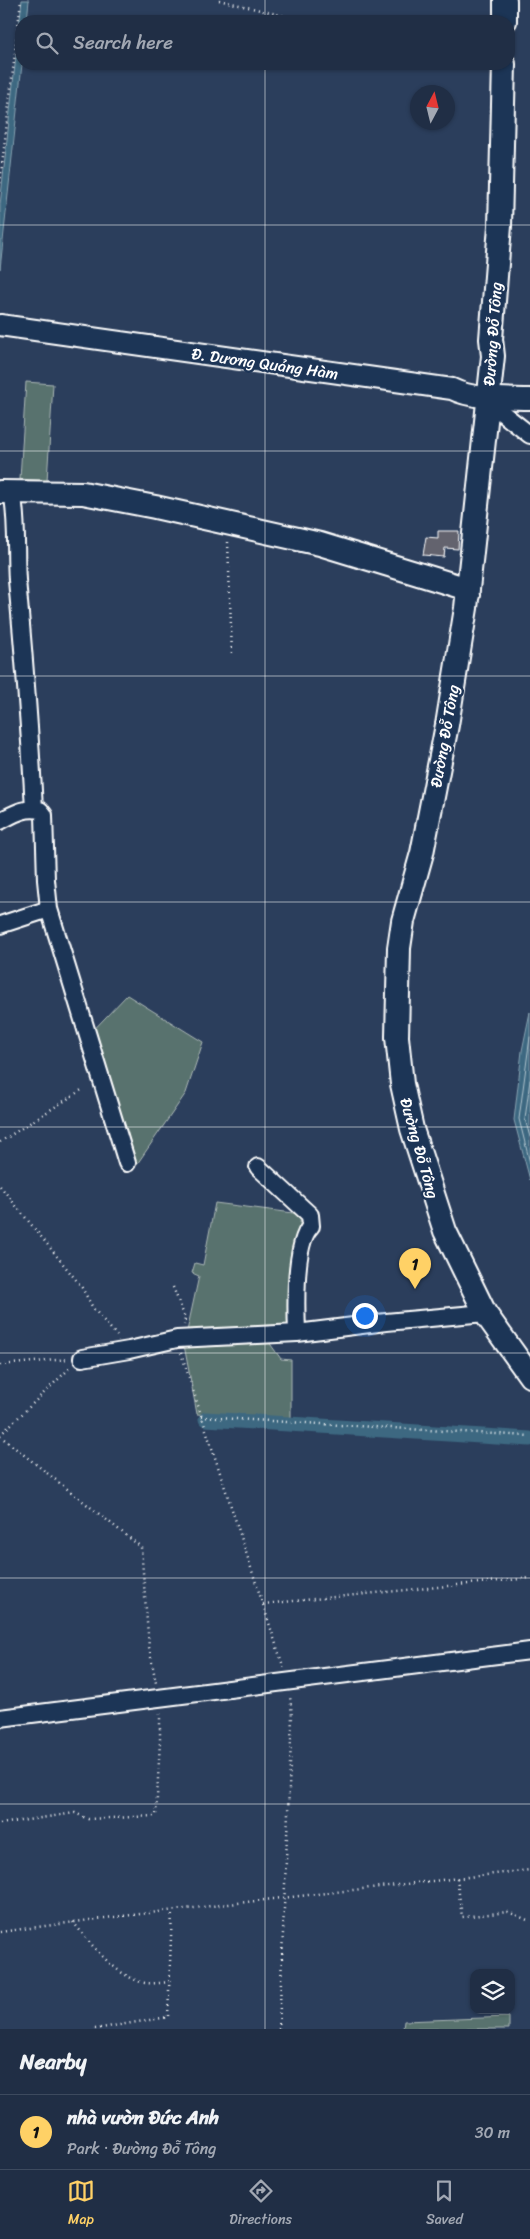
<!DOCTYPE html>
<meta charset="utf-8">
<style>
:root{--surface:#202e45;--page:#28364c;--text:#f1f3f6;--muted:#a2a8b3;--line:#3d4a5e;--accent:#ffd166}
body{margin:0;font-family:Sriracha,sans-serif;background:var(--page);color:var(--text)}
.controls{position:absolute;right:15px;bottom:15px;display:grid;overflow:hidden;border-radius:10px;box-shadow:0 1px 4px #0004}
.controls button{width:45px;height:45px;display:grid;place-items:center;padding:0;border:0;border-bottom:1px solid var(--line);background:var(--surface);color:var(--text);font:25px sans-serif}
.compass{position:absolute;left:410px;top:85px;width:45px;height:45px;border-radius:50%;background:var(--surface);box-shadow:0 1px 4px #0004;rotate:7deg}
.you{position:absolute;left:364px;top:1315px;width:18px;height:18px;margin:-12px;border:4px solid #fff;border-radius:50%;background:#1a73e8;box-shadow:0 0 0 8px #1a73e833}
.badge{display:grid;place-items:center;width:32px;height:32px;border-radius:50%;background:var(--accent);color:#111;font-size:16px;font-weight:700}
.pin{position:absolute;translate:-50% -41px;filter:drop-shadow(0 1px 2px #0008)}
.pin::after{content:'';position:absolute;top:26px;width:18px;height:15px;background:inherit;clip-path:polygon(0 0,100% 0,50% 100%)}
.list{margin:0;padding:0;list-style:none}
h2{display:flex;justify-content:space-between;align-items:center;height:65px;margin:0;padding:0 20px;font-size:21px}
h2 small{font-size:16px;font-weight:400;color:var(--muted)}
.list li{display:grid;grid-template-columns:32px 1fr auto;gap:15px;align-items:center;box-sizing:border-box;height:75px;padding:0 20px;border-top:1px solid var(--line)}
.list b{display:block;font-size:19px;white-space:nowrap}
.list p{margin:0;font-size:16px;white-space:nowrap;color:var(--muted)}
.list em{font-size:16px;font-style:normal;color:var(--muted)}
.icon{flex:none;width:28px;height:28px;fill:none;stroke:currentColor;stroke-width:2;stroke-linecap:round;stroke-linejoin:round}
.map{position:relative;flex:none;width:530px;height:2029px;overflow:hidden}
.search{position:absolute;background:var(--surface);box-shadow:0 1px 4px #0004;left:15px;right:15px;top:15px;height:55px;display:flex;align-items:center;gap:12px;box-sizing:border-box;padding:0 18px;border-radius:20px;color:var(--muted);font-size:19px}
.sheet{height:140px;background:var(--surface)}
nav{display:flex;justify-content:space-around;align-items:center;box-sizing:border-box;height:70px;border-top:1px solid var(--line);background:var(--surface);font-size:14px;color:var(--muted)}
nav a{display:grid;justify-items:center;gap:2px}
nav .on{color:var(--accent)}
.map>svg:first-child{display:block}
.green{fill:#59726e;stroke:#acb8b6}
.water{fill:#3c6881;stroke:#8aa4b3}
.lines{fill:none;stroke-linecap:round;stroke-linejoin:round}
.shore{stroke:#b1c3cd;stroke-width:1}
.canal{stroke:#3c6881;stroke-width:15}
.building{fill:#64636e;stroke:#fff}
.minor-casing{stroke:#fff;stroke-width:20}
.tertiary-casing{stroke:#fff;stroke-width:24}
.secondary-casing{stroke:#fff;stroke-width:26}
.path{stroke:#fff;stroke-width:2.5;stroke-dasharray:1 4;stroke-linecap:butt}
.minor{stroke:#1d3557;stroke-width:16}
.tertiary{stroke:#1d3557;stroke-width:20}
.secondary{stroke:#1d3557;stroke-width:22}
.grid{fill:none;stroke:#fff;stroke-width:1;stroke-opacity:0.55}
.labels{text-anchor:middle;stroke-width:5;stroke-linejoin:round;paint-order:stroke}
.street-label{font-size:16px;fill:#fff;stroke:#1d3557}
</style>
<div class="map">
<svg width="530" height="2029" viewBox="0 0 530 2029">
<rect width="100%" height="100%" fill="#2b3e5c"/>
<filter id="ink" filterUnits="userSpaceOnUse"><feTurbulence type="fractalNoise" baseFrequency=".02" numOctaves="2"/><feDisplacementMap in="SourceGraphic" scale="10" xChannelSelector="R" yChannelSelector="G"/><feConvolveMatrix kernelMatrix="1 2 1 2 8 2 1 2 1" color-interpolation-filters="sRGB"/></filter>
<g filter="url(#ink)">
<path class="green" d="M26,382L53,384L47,481L20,479Z
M127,995L203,1042L186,1093L135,1167L84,1040Z
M215,1203L301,1214L289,1327H258L281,1359L291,1360V1421L197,1414L184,1345L199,1276L192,1273L195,1263L203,1265Z
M509,2017V2029H403L404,2021Z"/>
<path class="water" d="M22,0H29L27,21H21L22,64L0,269V205Z
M530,1012V1180L514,1120L522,1051Z"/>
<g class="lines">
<path class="shore" d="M530,1037L519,1119L530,1163
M530,1080L525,1119L530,1137"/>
<path class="canal" d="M206,1419L530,1439"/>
</g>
<path class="building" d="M438,531H459L458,549L445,548L444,557L423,555L426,537L438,538Z"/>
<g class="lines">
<defs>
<path id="minor" d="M487,401L530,435
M12,492C18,521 15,551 17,580C24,656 30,732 34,809
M0,821C14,814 24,807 40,810L44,815L46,880L49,909L127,1163
M0,925L49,909
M258,1167L310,1215L311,1226C294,1243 296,1308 297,1333
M82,1358L129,1350L177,1339L297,1333L386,1322L485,1313
M0,1718L530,1651"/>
<path id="tertiary" d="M0,325L452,389C474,400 506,398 530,399"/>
<path id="secondary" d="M505,21V0
M504,64L500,226L491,339L493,356L466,608L447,725L422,853L403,921L399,948L397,1037L402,1084L412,1129L445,1231L485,1313L530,1376
M0,492L83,493L155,507L320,544L461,587L468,595"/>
</defs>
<use href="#minor" class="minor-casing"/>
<use href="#tertiary" class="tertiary-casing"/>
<use href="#secondary" class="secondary-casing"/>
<path class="path" d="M219,0L305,21
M476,64L487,66
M0,183L21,0
M228,542L232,655
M0,1142L83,1089
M0,1186L81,1286L93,1308L117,1336
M173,1287L185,1318L184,1325
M181,1353L284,1669
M0,1365L68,1359
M201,1417L530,1436
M0,1435L71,1367
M0,1436L141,1547L149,1647L156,1683
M263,1604L530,1578
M0,1824L75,1813L88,1819L156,1816L160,1741V1713
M457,1878L462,1917L508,1912L530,1921
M73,1922C91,1944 111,1971 138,1981C146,1985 160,1983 169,1982
M0,1932L105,1918L530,1870
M95,2029L168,2017L172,1911
M279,2029L292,1716L290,1696"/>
<use href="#minor" class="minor"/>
<use href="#tertiary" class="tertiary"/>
<use href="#secondary" class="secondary"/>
</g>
</g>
<path class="grid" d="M265,0V21M265,64V2029M0,225H530M0,451H530M0,676H530M0,902H530M0,1127H530M0,1353H530M0,1578H530M0,1804H530"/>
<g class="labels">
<g class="street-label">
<text transform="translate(492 334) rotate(-86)" y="6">Đường Đỗ Tông</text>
<text transform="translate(265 363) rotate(8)" y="6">Đ. Dương Quảng Hàm</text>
<text transform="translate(444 736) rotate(-80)" y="6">Đường Đỗ Tông</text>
<text transform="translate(420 1148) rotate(74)" y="6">Đường Đỗ Tông</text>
</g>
</g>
</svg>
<div class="controls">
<button><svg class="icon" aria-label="layers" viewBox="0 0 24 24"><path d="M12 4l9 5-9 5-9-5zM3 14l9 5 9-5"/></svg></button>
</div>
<svg class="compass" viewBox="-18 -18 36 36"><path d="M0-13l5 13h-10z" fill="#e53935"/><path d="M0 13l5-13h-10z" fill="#a2a8b3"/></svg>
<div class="you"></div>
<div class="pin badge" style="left:415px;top:1289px">1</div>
<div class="search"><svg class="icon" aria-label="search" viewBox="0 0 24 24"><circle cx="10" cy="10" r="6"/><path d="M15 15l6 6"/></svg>Search here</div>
</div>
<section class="sheet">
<h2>Nearby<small></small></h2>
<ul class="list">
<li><span class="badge">1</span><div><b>nhà vườn Đức Anh</b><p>Park · Đường Đỗ Tông</p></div><em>30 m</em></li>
</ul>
</section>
<nav>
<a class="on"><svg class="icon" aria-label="map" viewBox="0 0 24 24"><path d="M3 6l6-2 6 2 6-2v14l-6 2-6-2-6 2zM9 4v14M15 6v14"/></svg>Map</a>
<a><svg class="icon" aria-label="directions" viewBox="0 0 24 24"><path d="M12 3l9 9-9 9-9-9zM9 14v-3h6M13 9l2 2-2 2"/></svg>Directions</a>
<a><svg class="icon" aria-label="saved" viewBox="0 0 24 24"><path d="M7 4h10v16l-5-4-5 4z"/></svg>Saved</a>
</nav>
